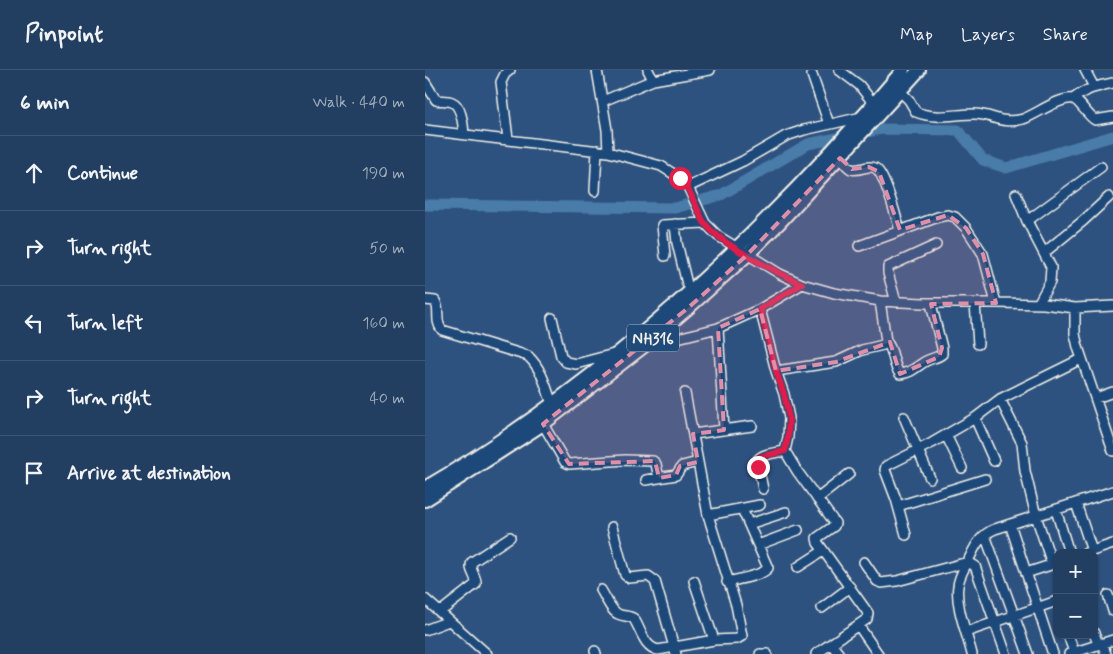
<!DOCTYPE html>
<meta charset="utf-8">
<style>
:root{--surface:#223e60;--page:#2e4969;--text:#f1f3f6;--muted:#a2aebd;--line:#3f5775}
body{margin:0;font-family:Mynerve,sans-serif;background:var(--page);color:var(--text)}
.controls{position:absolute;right:15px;bottom:15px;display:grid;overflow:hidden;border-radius:10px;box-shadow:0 1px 4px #0004}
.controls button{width:45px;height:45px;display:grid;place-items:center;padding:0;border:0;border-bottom:1px solid var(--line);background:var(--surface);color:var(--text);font:25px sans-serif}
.stop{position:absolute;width:15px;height:15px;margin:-11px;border:4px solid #e11d48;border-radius:50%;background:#fff}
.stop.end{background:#e11d48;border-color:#fff;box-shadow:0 1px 5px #0008}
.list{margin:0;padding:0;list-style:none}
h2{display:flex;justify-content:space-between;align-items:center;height:65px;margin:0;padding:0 20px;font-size:21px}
h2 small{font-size:16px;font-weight:400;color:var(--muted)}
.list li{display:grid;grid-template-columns:32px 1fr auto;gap:15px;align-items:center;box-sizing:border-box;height:75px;padding:0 20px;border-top:1px solid var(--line)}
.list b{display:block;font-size:19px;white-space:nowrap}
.list em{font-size:16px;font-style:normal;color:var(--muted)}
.icon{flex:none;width:28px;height:28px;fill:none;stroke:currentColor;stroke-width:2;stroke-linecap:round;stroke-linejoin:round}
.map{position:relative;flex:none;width:688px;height:584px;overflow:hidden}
header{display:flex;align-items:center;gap:30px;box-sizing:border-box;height:70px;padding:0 25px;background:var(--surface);border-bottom:1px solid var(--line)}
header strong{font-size:24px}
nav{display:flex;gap:28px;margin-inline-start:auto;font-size:18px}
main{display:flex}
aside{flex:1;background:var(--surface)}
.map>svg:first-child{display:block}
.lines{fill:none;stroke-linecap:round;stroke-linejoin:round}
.river{stroke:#4a7ca8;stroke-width:11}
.minor-casing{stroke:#f4f1e8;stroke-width:12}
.highway-casing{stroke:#f4f1e8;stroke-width:16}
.minor{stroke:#1f4a7a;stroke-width:9}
.highway{stroke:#1f4a7a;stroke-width:12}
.route{stroke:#e11d48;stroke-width:6}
.marked{fill:#de8fa9;fill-opacity:0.2;stroke:#de8fa9;stroke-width:4;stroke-dasharray:10 6;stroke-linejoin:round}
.labels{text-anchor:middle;stroke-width:5;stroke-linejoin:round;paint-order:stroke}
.shield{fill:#1f4a7a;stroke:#b4bfc7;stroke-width:1}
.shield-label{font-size:16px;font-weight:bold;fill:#f4f1e8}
</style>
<header>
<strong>Pinpoint</strong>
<nav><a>Map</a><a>Layers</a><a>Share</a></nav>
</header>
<main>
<aside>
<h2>6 min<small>Walk · 440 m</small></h2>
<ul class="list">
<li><svg class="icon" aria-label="ahead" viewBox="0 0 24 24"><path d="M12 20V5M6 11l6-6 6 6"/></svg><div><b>Continue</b></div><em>190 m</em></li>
<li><svg class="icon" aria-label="right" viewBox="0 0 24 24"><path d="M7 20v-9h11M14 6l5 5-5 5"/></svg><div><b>Turn right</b></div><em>50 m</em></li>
<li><svg class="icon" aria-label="left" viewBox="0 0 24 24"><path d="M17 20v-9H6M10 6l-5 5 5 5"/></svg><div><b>Turn left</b></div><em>160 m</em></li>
<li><svg class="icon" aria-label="right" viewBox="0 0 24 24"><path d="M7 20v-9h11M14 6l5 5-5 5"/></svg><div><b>Turn right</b></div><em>40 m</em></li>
<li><svg class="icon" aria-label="arrive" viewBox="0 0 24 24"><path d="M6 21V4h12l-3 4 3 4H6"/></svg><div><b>Arrive at destination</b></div></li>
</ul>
</aside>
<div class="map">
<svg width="688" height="584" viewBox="0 0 688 584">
<rect width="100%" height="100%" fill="#2e5280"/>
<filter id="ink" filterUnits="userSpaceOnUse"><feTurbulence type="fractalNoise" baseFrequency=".02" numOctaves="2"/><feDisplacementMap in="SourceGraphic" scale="10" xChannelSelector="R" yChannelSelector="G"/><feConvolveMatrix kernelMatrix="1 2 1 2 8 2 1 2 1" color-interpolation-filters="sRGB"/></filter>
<g filter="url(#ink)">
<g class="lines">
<path class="river" d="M0,135L250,138L296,125L383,74L456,59L533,60L558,90L581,98L688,66"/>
<defs>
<path id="minor" d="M172,0L182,60L183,82
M223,0L228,10
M414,0L434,15L449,34
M660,0L669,17
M387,5L404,54
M0,12L11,30C16,31 22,30 27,32C37,36 38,55 39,64
M475,21L484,30L491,42C511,50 529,44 549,44C568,44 574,55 598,49C610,45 636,26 648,29C654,30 662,45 670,50L688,47
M648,29C660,19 673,16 688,13
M178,31L228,10L285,0
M0,60L183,82L236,96L255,108L263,117L280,153L293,166L355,204L377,214L409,223L455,231L498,233H571L619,234L650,238L688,236
M83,69L76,12L80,4L85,0
M415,88C418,91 422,97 426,99C434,102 442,94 450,98C460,103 471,148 475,160
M263,117L318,91L361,66L379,60L437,47
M170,121L172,80
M591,124L602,151L626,197L625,212L613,234
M602,151L676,97
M250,154L252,173L262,214
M434,176L513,147L523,145L530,147L541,158L558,184L571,233
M620,182L658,151L684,127
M240,186L237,155L280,153
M0,230L10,231C16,240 9,251 17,260L103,286C117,299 121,317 127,334
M471,232L463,203V197L511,175
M550,233L553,274
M650,238V264L653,277L688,381
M335,239L351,301L359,324L364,348L363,367L360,381L372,401L410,453L409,456L392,468L393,473L443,543L442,549L391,584
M127,248L136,286L141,292L151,294L189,284
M293,258L299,360
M461,271C470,281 467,295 475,304C487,303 492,296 501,291C507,288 512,288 517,284V278L506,234
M220,276L293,258L335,239L377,214
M351,301L411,292L437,280L458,275L461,271L455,231
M671,328L688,322
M575,329L597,373L600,401L611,446L627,494
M479,347L505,408
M550,348L569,391
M118,354L140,392L144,394L200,390L228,391L231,394L234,408
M268,364L327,356
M521,365L537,398
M221,410L251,405L257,396L273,392
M338,419L332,391C337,383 351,383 360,381
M392,429L424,404
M651,433L667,481
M473,436L560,409
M631,440L644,483
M283,445L335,435
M324,454L361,442
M585,454L628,584
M187,457L200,505L204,508L223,506L230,511L251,584
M481,465L471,429L460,400L461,396L507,373L550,348L575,329L656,289
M560,465L603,584
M333,475L373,460
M661,483L688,474
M439,492L452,511L456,513L472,511L543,492L550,496L581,584
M373,497L398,481
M601,503L632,493
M269,511L289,570
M302,512C313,509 337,506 343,498L317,439
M176,520C180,526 186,541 193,544C199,547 204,545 209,549C216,560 219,577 233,580L289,570L312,569L317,566L311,535L283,445L260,323
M683,525L688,541
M0,529L62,584
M397,538L425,517
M15,542L51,514C52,506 43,500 47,492L85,467
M433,555L453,584
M0,560L24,551
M541,562L632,531
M669,563L673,574
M643,565L649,582
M677,573L681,584
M406,574L414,584
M170,581L171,584
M335,584H342
M547,584C542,564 530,535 533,516C534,505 541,496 545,487C551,474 557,464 570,459L688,421
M644,584L688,570"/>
<path id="highway" d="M0,418C184,310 341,162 478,0
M0,430L118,354L219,276L263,238L322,185L354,153L494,0"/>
</defs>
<use href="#minor" class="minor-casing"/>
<use href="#highway" class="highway-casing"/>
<use href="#minor" class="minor"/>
<use href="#highway" class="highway"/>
</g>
</g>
<g class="lines" filter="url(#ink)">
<path class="route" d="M255,108C267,121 270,137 279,152C294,174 353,203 377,214L335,239L351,301L359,324L364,348L363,367L360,381L334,387L332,391L333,397"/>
</g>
<path class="marked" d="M415,88L427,99L444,97L454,102L475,160L523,145L541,158L558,184L571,233L506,234L517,278L514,287L475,304L465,272L411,292L351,301L335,239L293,258L299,360L268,364L273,392L255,396L251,405L234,408L230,391L144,394L118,354L263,238L322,185Z"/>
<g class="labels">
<rect class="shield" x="202" y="254.5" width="52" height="27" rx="4"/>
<g class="shield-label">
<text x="228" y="274">NH316</text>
</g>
</g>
</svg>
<div class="controls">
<button>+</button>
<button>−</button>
</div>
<div class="stop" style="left:255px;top:108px"></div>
<div class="stop end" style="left:333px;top:397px"></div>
</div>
</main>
